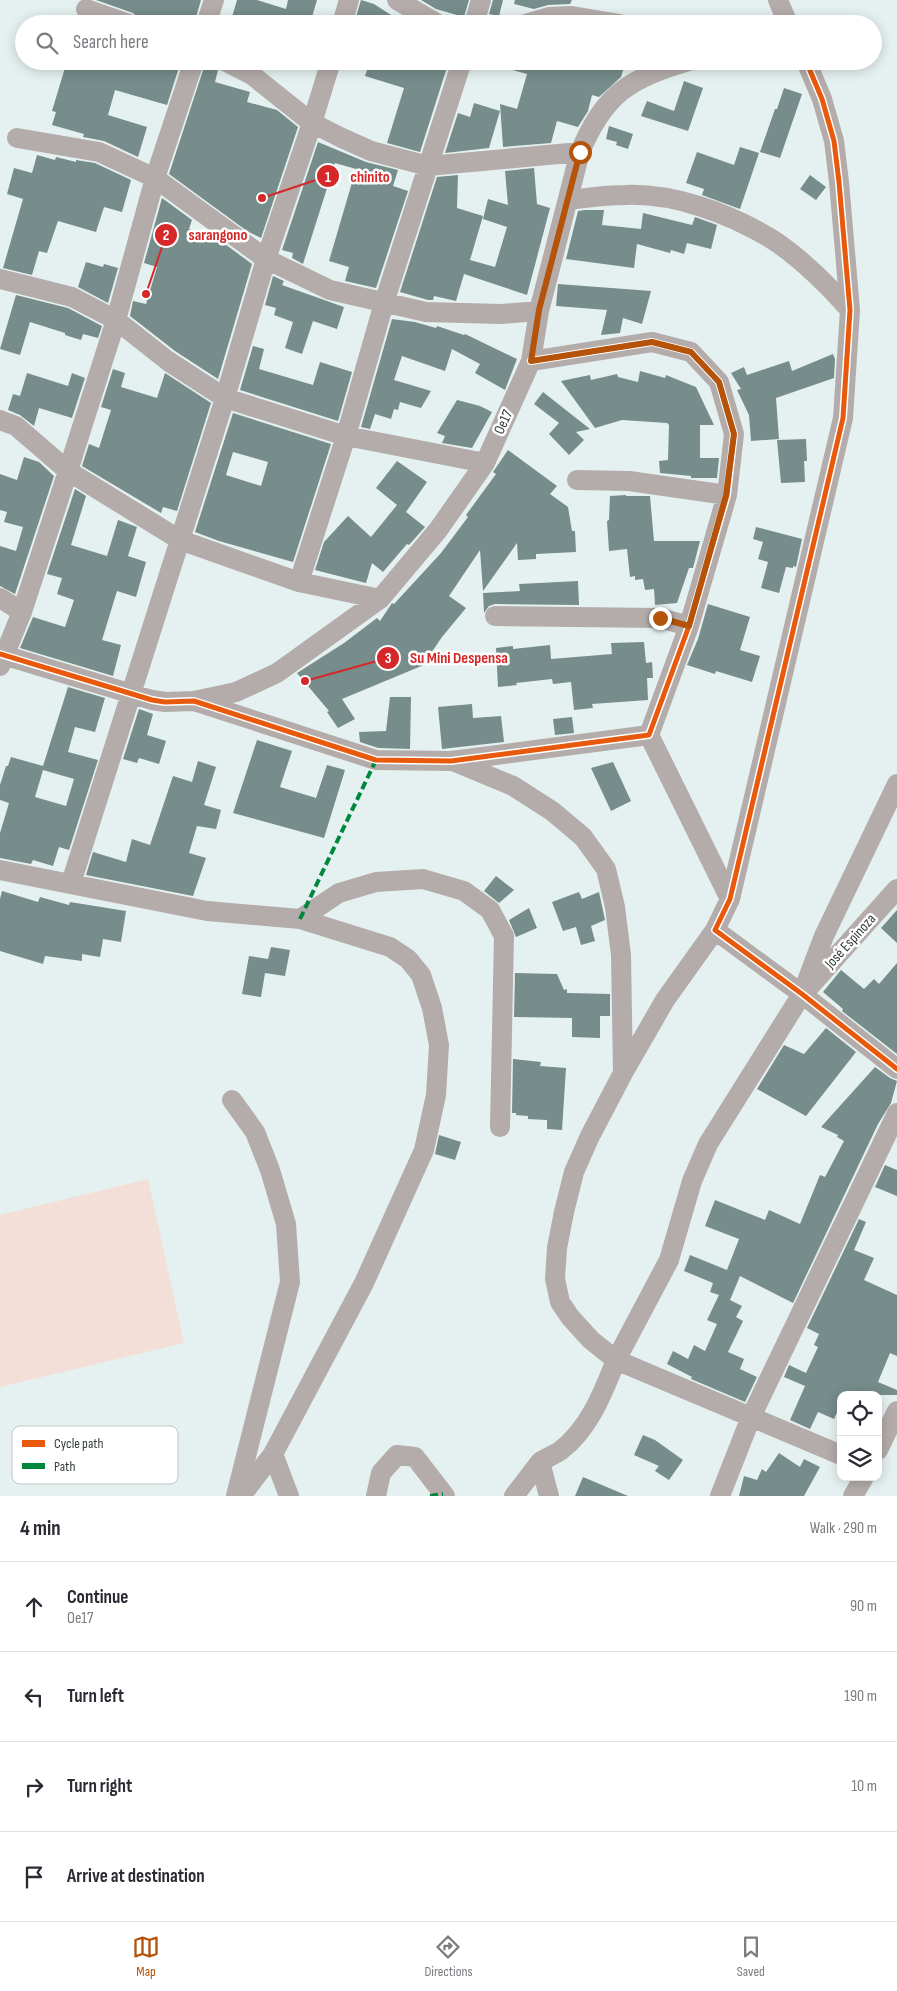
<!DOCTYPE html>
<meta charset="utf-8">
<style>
:root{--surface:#fff;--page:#f2f2f3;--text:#2b2b33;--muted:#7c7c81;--line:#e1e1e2;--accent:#b45309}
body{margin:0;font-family:"Sofia Sans Condensed",sans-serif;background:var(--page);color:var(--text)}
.controls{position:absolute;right:15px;bottom:15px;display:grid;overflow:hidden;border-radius:10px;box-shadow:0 2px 12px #0003}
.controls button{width:45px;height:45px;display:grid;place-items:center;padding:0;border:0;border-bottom:1px solid var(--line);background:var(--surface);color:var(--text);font:25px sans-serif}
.stop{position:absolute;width:15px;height:15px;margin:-11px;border:4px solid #b45309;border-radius:50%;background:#fff}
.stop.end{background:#b45309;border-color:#fff;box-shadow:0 1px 5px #0008}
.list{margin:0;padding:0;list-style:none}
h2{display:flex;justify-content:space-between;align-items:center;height:65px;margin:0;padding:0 20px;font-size:21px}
h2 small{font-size:16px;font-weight:400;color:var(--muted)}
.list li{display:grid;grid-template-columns:32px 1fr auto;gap:15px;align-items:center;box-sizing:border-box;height:90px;padding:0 20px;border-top:1px solid var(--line)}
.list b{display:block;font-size:19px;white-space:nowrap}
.list p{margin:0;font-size:16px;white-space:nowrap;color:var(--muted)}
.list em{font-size:16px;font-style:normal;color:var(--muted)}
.icon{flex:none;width:28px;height:28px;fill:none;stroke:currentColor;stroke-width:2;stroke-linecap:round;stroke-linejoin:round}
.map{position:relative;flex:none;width:897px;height:1496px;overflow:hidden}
.search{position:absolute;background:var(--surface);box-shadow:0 2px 12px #0003;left:15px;right:15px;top:15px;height:55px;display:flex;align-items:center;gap:12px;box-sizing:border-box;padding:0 18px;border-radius:28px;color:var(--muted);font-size:19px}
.sheet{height:425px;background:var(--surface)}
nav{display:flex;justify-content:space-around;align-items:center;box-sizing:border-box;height:70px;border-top:1px solid var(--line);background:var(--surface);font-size:14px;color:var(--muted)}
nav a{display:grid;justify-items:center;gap:2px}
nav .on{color:var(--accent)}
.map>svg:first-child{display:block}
.green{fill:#f3dfd8}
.building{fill:#768d8b;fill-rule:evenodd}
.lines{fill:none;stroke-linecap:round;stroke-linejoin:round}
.minor{stroke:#b3acaa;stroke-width:20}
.quiet{stroke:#00873e;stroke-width:4;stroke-dasharray:8 4;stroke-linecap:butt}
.cycleway-casing{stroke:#fff;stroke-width:8}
.cycleway{stroke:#e8590c;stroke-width:5}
.route{stroke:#b45309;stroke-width:6}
.labels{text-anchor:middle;stroke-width:5;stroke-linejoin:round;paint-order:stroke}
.street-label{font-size:15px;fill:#353e3d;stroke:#fff}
.key{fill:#fff;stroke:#c2c5c5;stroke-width:1}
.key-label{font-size:14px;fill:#353e3d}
.leader{fill:none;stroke:#d62828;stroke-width:2}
.callout-dot{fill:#d62828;stroke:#fff;stroke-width:2}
.mark-label{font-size:15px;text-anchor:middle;font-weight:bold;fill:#fff}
.callout-label{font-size:16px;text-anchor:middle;font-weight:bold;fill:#d62828;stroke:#fff;stroke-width:5;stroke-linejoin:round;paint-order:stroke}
</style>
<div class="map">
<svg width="897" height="1496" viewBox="0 0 897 1496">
<rect width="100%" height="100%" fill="#e5f1f0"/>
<path class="green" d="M148,1179L184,1343L0,1387V1215Z"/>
<path class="building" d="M96,0H201L194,24H153L140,20L133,13Z
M237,0H257L286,9L288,0H317L310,24H230Z
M361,0L374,4L405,24H354Z
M421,0H469L464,17L436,9Z
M493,0H503L499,16L489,14Z
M515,0H572L570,4L548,5L534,9L514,4Z
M67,61H181L167,105L115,90L108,115L147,127L138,157L104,141L83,137L84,134L52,125L56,112L52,111Z
M206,61H213L218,70L215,82L250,92L247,102L277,110L298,127L261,238L247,231L169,174Z
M370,61H449L420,152L387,143L404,88L365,76Z
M495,61H542L557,66V61H626L621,77L599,97L592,95L588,111L578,127L557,121L551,143L503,147L500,104L517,109L527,74L494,65Z
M684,81L703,88L688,131L641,116L647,101L674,111Z
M784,88L802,94L780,158L760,152L775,109H777Z
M474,103L500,111L489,148L445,153L458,113L470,117Z
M609,126L633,134L628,149L616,145L617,142L606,139Z
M318,142L366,162L398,170L393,186L408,191L376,288L345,281L349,267L329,261L356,169L335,163L303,264L292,258L293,253L282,250Z
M740,147L759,153L740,209L702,195L704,189L686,183L697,152L734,165Z
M37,155L55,160L56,157L76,162V160L95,163L131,180L122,212L104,207L96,232L58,221L47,253L39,251L32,275L3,268L23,199L7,194L14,168L32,173Z
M534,168L537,204L550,208L527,295L464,274L456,301L434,296L433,300H428L400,292L437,177L458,175L457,208L483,216L470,260L495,267L507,227L483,219L488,199L508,205L505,171Z
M810,175L826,187L816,200L800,189Z
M162,198L192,220L189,229L214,236L252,264L218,379L175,351L130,316L133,301L146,304L157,267L144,263Z
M585,210H604L602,225L641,229L643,213L692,225L695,217L717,225L711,249L687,243L684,254L671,250L670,253L637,244L634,268L566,259L578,211Z
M86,262L103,267L104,264L118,268L108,303L78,287Z
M273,276L284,281L282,285L344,307L337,329L313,321L302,354L285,348L293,322L274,315L276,308L265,305Z
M558,284L651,291L642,324L623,318L620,333L601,335L607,310L556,306Z
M16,295L68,308L102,326L98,338L83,334L81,340L65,335V333L30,322L20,355L0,349Z
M392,319L415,322L436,328L437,326L464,335L465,334L517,359L505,390L475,373L480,364L452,349L445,371L402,356L394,380L431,391L421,408L400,402L398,410L394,409L391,419L375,414L370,429L361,427Z
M253,346L264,349L259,369L313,385L320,362L352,372L338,421L240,390Z
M833,354L835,359L834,378L776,398L779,439L751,441L749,415L737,390L741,389L731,373L744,367L747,375L789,361L792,371Z
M113,369L125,373L121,387L157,398L165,373L211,403L177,511L163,507L161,513L82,466L89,444L99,448L111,410L101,407Z
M640,371L665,378L666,375L696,387L714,425H700V458H719L717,478H691V476L660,473L659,461L668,460L669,425L667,423L622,420L595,428L561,381L590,375L591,380L617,374L618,377L638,382Z
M27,373L68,386L72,373L85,378L72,418L39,408L34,426L20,415L8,410L13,394L20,396Z
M543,392L590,429L576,432L584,440L569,455L549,434L559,423L534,404Z
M457,400L480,406L492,412L472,448L442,443L445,436L437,433Z
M233,413L331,444L293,562L219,541L195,532ZM233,452L268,462L261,486L226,475Z
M806,439L807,461H804L805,482L781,483L777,440Z
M508,450L557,486L550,494L568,507L572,531H575L576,552L536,554V559L518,560L517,543L483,591L480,550L449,596L466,608L442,637L427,659L431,662L342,699L355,719L338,728L327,712L329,711L297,673L344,643L377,618L380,621L392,603L394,604L441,553L468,517L466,515L496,474L493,472Z
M24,457L39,462L54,476L15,594L0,586V546L16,551L23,527L4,522L7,512L0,510V474L17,480Z
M397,461L427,482L406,512L425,527L409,545L407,544L383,572L372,563L366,583L315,570L324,542L348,516L371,537L397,505L376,488Z
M75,489L86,496L71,545L107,556L118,520L137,527L128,556L146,562L136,597L117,591L102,640L121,645L113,676L20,648L33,617L65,627L74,600L57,594L62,578L47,574Z
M626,495V496H650L654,541H700L693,568H689L677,603L655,605L654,589L645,590L643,579L635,580V576L630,577L627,549L609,551L607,521L609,520L610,496Z
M756,527L802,539L796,567L793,566V568L786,567L779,593L761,588L768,562L758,559L763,542L753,539Z
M578,581L579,605L495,604L489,606L484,613L483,593L520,591L519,584Z
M708,604L750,617L740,650L760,656L752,682L716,671L715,674L687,665L698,639Z
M644,642L646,663L652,662L653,678H647L648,700L592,704L593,708L574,710L571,682L553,684L552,679L516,683L517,685L498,687L496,648L513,646V649L550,645L551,659L612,654L611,643Z
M68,687L105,698L95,732L75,727L68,752L98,760L69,850L59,847L53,866L33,860L31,864L0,858V833L9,803L0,800V785L6,766H8L11,757L43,766ZM43,770L74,779L66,806L35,797Z
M390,697H411L410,749L378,748L360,742L359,732L386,731Z
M472,704L473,718L501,716L504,742L442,749L438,707Z
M139,709L153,714L147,735L166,741L159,764L139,758L137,763L123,759Z
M572,717L574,733L555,735L553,719Z
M257,740L292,751L280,787L316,798L327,765L345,770L324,838L233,813Z
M198,761L216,767L204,805L221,810L216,829L197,826L189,853L206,858L193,896L86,875L93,852L126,862L132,839L150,845L173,776L192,782Z
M613,762L631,801L611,811L591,768Z
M496,876L514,890L499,903L484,891Z
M2,891L38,902L40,897L69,905L70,902L126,911L121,942L103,939L100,957L82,954V961L45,956L43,964L0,951V899Z
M579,892L582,899L599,892L605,920L591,926L595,941L581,945L576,927L563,931L552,902Z
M529,908L537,928L516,937L509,920Z
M897,910V943L881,928Z
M271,947L290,950L285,976L265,973L261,997L242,994L249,956L268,959Z
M897,963V1054L842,1011L843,1009L823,992L841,970L864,989L874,979L879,984Z
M515,973L557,974L564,990L567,989V993L610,994V1016H600V1038L572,1037V1018L514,1017Z
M826,1028L856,1052L806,1116L757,1089L784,1045L804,1054Z
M513,1059L541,1062L540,1066L566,1068L562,1130L547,1129V1120L528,1119V1116L516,1115V1113H512Z
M875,1067L890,1078L897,1081L891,1103L878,1124L793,1303L740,1276L730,1300L742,1306L736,1317L743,1321L728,1352L744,1359L740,1369L757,1377L745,1402L691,1379L692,1377L667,1364L673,1351L688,1359L694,1345L705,1351L717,1324L707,1320L719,1295L710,1292L713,1283L684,1271L690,1255L727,1270L739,1239L705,1226L715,1200L765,1220L769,1210L800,1224L820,1175L825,1177L844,1141L837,1137L838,1135L821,1127Z
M439,1135L461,1142L455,1160L435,1154Z
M885,1165L897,1170V1196L875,1187Z
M859,1219L866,1222L854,1250L874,1258L864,1280L897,1295V1356L890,1353L878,1382L897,1390V1395H841V1404L834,1419L818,1412L810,1429L790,1420L805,1386L784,1377L789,1365L806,1373L818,1347L814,1345L819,1334L807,1328Z
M643,1435L655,1440L683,1460L669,1480L655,1471L659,1466L634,1455Z
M779,1453L800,1467L804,1459L820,1467L804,1496H739L744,1476L757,1480L762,1469L766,1472Z
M583,1477L628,1496H575Z"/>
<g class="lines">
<path class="minor" d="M397,0L438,24
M778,0L788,24
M86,9L129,24
M206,24L214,0
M342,24L349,0
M474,24L481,0
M525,24L549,17L572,16L620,24
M225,61L252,75L312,123L342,138L371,151L428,166L580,152
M806,61L822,99L834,141L839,182L850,310L843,418L730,899L715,930L802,994L897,1069
M17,138L99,152L155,178L266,259L330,290L426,312L501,314L539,311
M568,200C587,198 606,195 625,195C674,193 728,213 770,238C800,257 826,283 850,310
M0,279L72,297L116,320L168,361L225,398L346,436L485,463
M0,420L16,426L68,471L180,540L299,582L380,599
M577,480L629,481L727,495
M299,582L346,436L384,303L462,61
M0,598L22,612
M495,616L660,618L689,626
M0,654L152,700L165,702L194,701L376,760L451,761L649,735L689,626L727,495L734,434L719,382L691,352L652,342L531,361
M0,666L22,612L68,471L116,320L155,178L194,61
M194,701L236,692L277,673L380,599L438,530L485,463L531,361L539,311L580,152C605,93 629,79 689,61
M649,735L730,899
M453,761L513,786L552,811L583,837L606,869L615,907L621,955L623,1073
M0,870L207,911L300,919L390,947L408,959L421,975L432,1008L439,1045L436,1095L424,1150L364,1283L273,1454L241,1496
M71,883L225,398L266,259L312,123L331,61
M300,919L339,893L376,882L423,879L464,891L490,910L504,936L500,1127
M810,986L897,889
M232,1100L255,1132L270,1170L286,1224L290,1282L236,1496
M878,1450L897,1411
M273,1454L289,1496
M841,1455L616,1360L669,1260L692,1181L708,1144L802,994L824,936L897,784
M540,1462C546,1458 554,1455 560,1451C589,1429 603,1393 616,1360L591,1340L570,1317L560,1302L555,1279L557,1248L564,1212L574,1172L590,1136L623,1073L665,1000L715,930
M376,1496L381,1473L397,1455L415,1457L445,1496
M514,1496L540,1462L549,1496
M720,1496L751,1417L897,1113
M853,1496L864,1477"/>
<path class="quiet" d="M300,919L376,760
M430,1496L443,1494"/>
<defs>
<path id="cycleway" d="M806,61L822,99L834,141L839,182L850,310L843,418L730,899L715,930L802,994L897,1069
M0,654L152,700L165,702L194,701L376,760L451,761L649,735L689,626L727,495L734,434L719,382L691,352L652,342L531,361"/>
</defs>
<use href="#cycleway" class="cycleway-casing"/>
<use href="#cycleway" class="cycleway"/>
</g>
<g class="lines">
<path class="route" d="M580,152L539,310L531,361L652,342L691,352L719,382L734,434L726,495L689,626L660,618"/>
</g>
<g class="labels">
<g class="street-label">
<text transform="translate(503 422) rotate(-66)" y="5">Oe17</text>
<text transform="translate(850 941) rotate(-48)" y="5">José Espinoza</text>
</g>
</g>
<rect x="12" y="1426" width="166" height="58" rx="8" class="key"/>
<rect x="22" y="1440" width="23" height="7" fill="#e8590c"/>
<rect x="22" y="1463" width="23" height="6" fill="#00873e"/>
<g class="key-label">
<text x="54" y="1448">Cycle path</text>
<text x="54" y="1471">Path</text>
</g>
<path class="leader" d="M262 198L328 176M146 294L166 235M305 681L388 658"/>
<g class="callout-dot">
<circle cx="262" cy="198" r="5"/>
<circle cx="146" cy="294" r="5"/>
<circle cx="305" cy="681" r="5"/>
<circle cx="328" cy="176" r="12"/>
<circle cx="166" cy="235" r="12"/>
<circle cx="388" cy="658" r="12"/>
</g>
<g class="mark-label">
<text x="328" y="182">1</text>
<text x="166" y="240">2</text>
<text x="388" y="663">3</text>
</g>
<g class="callout-label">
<text x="370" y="182">chinito</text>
<text x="218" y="240">sarangono</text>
<text x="459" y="663">Su Mini Despensa</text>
</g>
</svg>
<div class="controls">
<button><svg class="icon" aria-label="locate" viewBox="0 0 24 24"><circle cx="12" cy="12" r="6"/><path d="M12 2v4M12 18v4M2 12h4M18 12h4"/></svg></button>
<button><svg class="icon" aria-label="layers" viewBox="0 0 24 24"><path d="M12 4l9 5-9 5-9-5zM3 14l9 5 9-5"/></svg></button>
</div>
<div class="stop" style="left:580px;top:152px"></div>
<div class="stop end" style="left:660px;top:618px"></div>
<div class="search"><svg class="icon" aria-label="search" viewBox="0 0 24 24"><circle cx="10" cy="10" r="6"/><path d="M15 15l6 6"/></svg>Search here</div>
</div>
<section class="sheet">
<h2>4 min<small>Walk · 290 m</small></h2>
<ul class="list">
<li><svg class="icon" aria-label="ahead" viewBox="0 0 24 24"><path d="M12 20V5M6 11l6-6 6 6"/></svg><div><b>Continue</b><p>Oe17</p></div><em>90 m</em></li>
<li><svg class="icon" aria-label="left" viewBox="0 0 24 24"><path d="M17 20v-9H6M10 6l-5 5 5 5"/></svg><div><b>Turn left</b></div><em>190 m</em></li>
<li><svg class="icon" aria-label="right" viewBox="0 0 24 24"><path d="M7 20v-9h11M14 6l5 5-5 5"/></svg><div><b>Turn right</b></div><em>10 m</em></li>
<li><svg class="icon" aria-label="arrive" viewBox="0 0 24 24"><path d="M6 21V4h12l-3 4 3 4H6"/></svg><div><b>Arrive at destination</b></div></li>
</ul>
</section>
<nav>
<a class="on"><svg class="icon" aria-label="map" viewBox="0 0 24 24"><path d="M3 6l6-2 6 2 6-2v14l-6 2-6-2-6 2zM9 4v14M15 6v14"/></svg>Map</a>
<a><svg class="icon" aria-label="directions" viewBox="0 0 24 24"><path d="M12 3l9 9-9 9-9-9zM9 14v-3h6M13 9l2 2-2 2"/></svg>Directions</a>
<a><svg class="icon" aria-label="saved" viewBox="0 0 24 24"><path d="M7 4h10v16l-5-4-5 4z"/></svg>Saved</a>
</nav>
